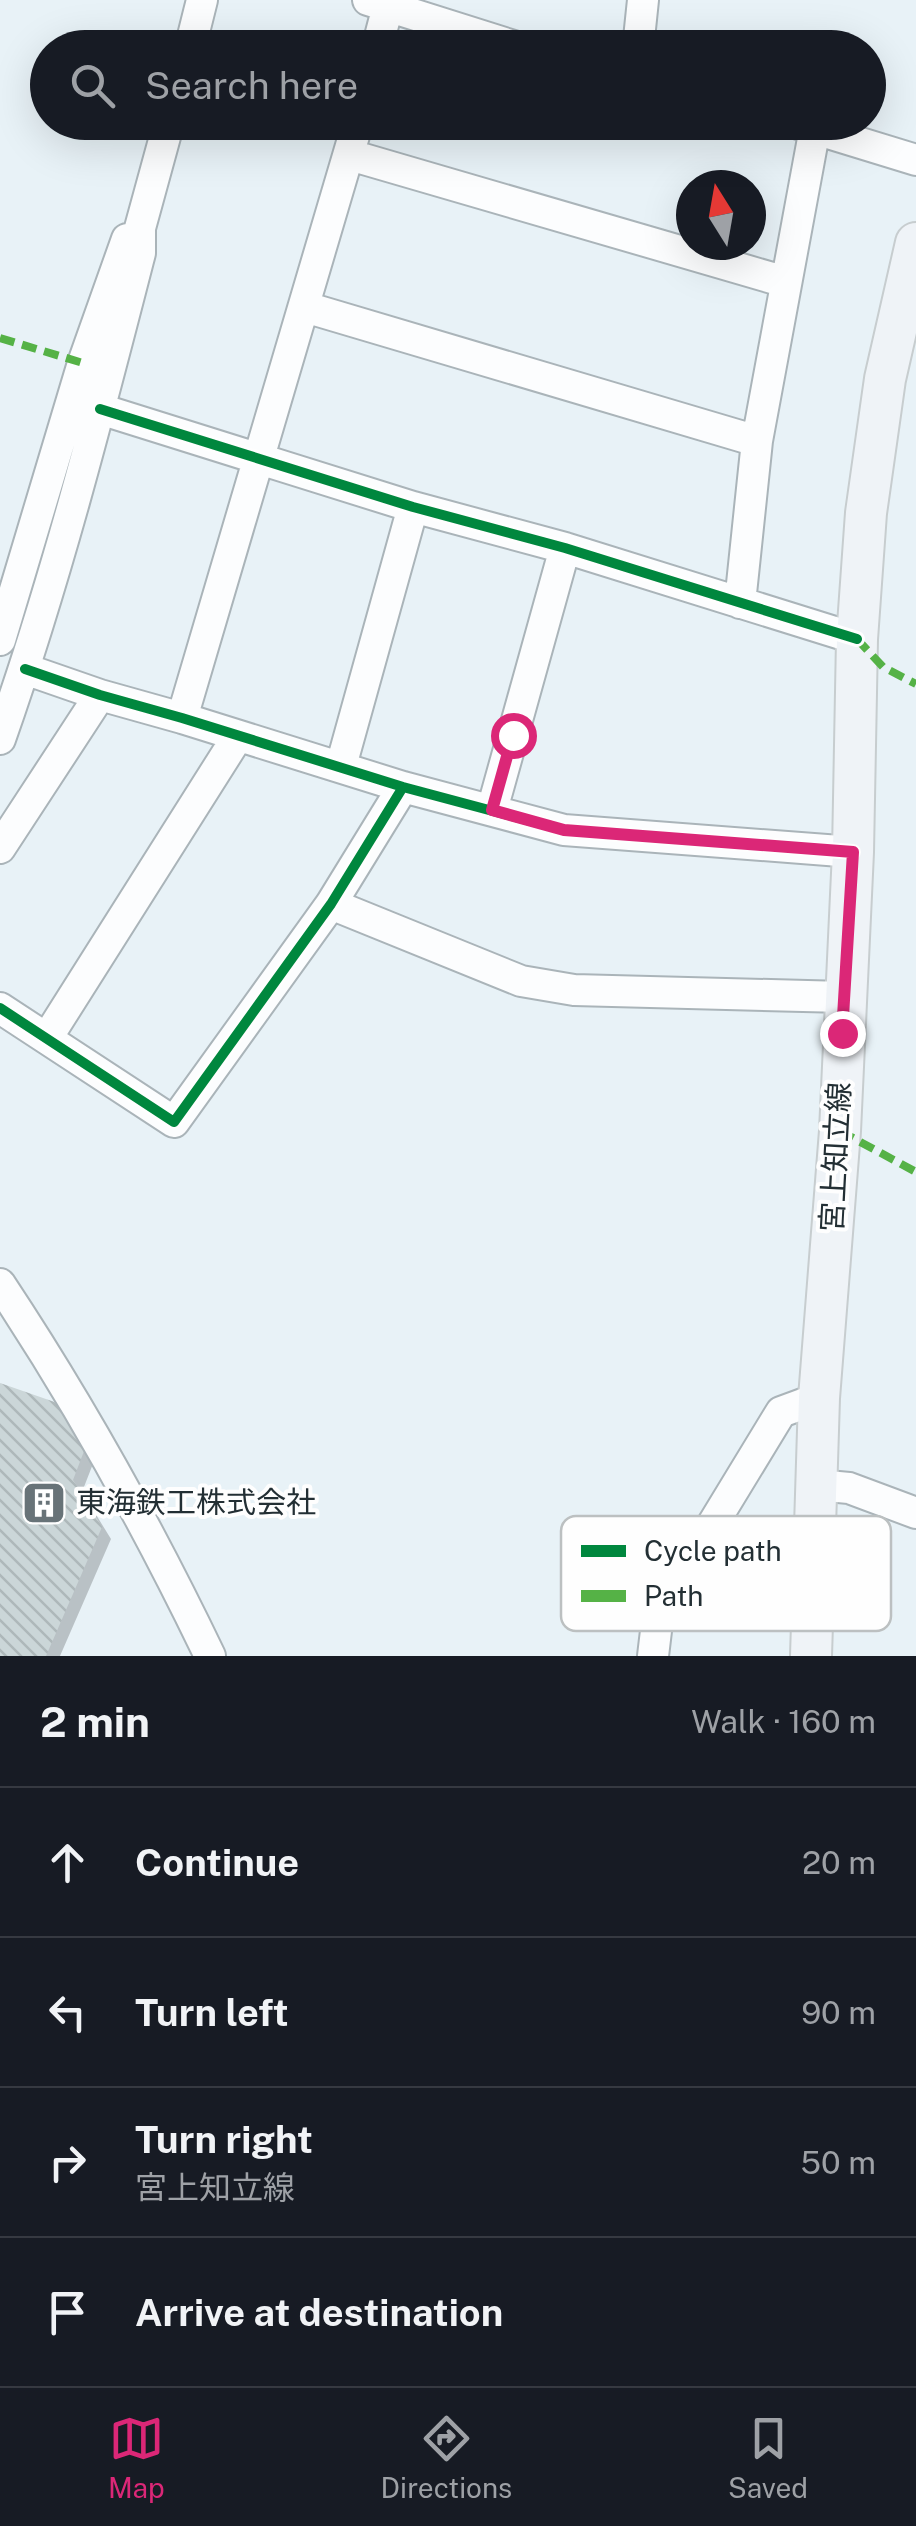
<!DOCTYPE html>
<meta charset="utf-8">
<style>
:root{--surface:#171b24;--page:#20242c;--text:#f1f3f6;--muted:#9ea1a6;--line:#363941;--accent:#db2777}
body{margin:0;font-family:"Public Sans","Noto Sans JP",sans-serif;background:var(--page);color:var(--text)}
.compass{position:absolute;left:676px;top:170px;width:90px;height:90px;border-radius:50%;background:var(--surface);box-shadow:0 10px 40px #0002;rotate:349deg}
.stop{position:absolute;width:30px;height:30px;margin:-22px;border:8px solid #db2777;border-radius:50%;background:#fff}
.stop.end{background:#db2777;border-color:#fff;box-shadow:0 2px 10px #0008}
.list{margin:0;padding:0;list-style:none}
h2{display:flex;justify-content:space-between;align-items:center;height:130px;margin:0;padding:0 40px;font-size:42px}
h2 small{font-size:32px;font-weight:400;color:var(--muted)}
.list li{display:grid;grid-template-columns:65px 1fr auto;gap:30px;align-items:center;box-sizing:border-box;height:150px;padding:0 40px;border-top:2px solid var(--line)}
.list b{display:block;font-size:38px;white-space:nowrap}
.list p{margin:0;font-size:32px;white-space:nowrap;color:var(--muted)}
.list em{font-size:32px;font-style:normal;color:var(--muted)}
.icon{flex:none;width:55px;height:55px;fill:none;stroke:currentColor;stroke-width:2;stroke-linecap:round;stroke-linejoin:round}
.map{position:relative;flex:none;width:916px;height:1656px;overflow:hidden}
.search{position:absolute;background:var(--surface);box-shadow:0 10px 40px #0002;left:30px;right:30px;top:30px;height:110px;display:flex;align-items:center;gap:25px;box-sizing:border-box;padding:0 35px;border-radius:55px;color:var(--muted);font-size:38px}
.sheet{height:730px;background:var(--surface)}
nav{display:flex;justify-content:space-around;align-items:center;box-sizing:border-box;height:140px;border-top:2px solid var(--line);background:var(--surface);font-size:28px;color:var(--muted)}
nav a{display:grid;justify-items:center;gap:5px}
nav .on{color:var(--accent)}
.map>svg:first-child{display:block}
.shadow{fill:#0003}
.building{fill:url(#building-back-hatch)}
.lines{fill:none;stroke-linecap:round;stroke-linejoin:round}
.minor-casing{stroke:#aab4b9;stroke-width:34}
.major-casing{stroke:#c7cdcf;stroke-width:44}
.minor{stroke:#fcfdfe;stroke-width:30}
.major{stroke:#eff3f7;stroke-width:40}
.quiet{stroke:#55b246;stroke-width:8;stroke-dasharray:15 8;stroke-linecap:butt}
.cycleway-casing{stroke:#fefefe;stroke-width:16}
.cycleway{stroke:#00873e;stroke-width:10}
.route{stroke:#db2777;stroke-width:12}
.labels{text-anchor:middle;stroke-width:8;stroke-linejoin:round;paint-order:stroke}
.street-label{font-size:30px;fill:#232f34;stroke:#fefefe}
.poi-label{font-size:30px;fill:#232f34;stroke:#fefefe;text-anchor:start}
.key{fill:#fefefe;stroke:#bcc0c1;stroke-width:2.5}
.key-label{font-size:28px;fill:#232f34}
</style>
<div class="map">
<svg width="916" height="1656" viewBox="0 0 916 1656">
<defs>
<pattern id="building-back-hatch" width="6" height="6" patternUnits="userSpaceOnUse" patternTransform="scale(2.5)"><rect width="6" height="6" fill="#cbd6d8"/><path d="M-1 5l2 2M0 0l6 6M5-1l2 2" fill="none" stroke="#aeb8ba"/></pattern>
</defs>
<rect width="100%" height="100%" fill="#e8f2f7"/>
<path class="shadow" d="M0,1385L98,1451L82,1492L111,1539L60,1656H0Z"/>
<path class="building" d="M0,1383L66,1406L89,1438L73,1480L102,1527L46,1656H0Z"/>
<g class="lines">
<defs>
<path id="minor" d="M368,0L520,48
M190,48L202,0
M377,48L388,6
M638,48L643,0
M792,122L916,160
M350,155L786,282
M305,307L757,441
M100,409L413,507L565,548L857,639
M740,603L757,441L815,128
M0,640L83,363L127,239
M25,669L100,695L182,718L403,787L564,830L853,852
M182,718L358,122
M0,739C56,580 98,416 140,253V228L169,122
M341,766L413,507
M492,810L565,548
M0,848L100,695
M331,904L521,981L574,990L844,997
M0,1008L174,1122L331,904L403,787
M47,1038L238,736
M0,1284C79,1403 148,1527 210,1656
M817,1485L849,1488L916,1513
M653,1656L658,1614L781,1412L819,1398"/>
<path id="major" d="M811,1656L819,1398L840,1131L853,852L857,639L866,513L885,379L916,243"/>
</defs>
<use href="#minor" class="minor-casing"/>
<use href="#major" class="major-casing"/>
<use href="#minor" class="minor"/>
<use href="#major" class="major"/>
<path class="quiet" d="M0,338L83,363
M857,639L883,667L916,684
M840,1131L916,1172"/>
<defs>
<path id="cycleway" d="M100,409L413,507L565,548L857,639
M25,669L100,695L182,718L403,787L564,830L853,852
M0,1008L174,1122L331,904L403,787"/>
</defs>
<use href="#cycleway" class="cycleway-casing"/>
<use href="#cycleway" class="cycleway"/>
</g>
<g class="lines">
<path class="route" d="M513,735L492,810L564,830L853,852L842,1033"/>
</g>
<defs>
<symbol id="building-square" viewBox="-11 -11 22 22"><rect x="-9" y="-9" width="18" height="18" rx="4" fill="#687378" stroke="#fefefe"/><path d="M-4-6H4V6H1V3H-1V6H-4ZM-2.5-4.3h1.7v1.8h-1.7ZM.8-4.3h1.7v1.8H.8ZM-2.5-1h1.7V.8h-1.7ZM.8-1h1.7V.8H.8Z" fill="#fff"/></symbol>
</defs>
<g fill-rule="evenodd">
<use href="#building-square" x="19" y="1478" width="50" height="50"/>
</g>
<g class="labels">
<g class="street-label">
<text transform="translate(836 1157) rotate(-87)" y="10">宮上知立線</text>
</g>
<g class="poi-label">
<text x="76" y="1513">東海鉄工株式会社</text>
</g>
</g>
<rect x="561" y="1516" width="330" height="115" rx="15" class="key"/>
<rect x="581" y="1545" width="45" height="12" fill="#00873e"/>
<rect x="581" y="1590" width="45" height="12" fill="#55b246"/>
<g class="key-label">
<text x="644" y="1561">Cycle path</text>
<text x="644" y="1606">Path</text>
</g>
</svg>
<svg class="compass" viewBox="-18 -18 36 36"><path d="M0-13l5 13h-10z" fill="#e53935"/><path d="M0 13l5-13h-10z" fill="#9ea1a6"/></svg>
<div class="stop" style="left:513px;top:735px"></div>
<div class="stop end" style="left:842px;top:1033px"></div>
<div class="search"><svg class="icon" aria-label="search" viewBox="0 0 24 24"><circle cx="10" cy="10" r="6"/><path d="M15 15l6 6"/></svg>Search here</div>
</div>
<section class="sheet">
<h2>2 min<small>Walk · 160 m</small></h2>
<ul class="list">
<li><svg class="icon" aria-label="ahead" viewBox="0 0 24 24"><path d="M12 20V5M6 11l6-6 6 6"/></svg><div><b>Continue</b></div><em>20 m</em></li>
<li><svg class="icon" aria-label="left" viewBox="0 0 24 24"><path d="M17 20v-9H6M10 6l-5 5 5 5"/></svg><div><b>Turn left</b></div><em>90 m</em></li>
<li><svg class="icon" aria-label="right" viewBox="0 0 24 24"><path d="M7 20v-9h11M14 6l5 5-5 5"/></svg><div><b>Turn right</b><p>宮上知立線</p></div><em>50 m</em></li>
<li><svg class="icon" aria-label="arrive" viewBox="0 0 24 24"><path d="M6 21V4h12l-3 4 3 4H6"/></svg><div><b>Arrive at destination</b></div></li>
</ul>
</section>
<nav>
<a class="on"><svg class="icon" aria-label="map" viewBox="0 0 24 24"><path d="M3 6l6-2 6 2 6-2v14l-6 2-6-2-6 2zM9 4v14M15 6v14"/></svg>Map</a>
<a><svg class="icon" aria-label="directions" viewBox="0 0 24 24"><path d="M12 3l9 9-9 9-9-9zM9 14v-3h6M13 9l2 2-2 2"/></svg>Directions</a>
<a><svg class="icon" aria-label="saved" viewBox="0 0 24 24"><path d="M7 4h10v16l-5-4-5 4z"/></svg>Saved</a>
</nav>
